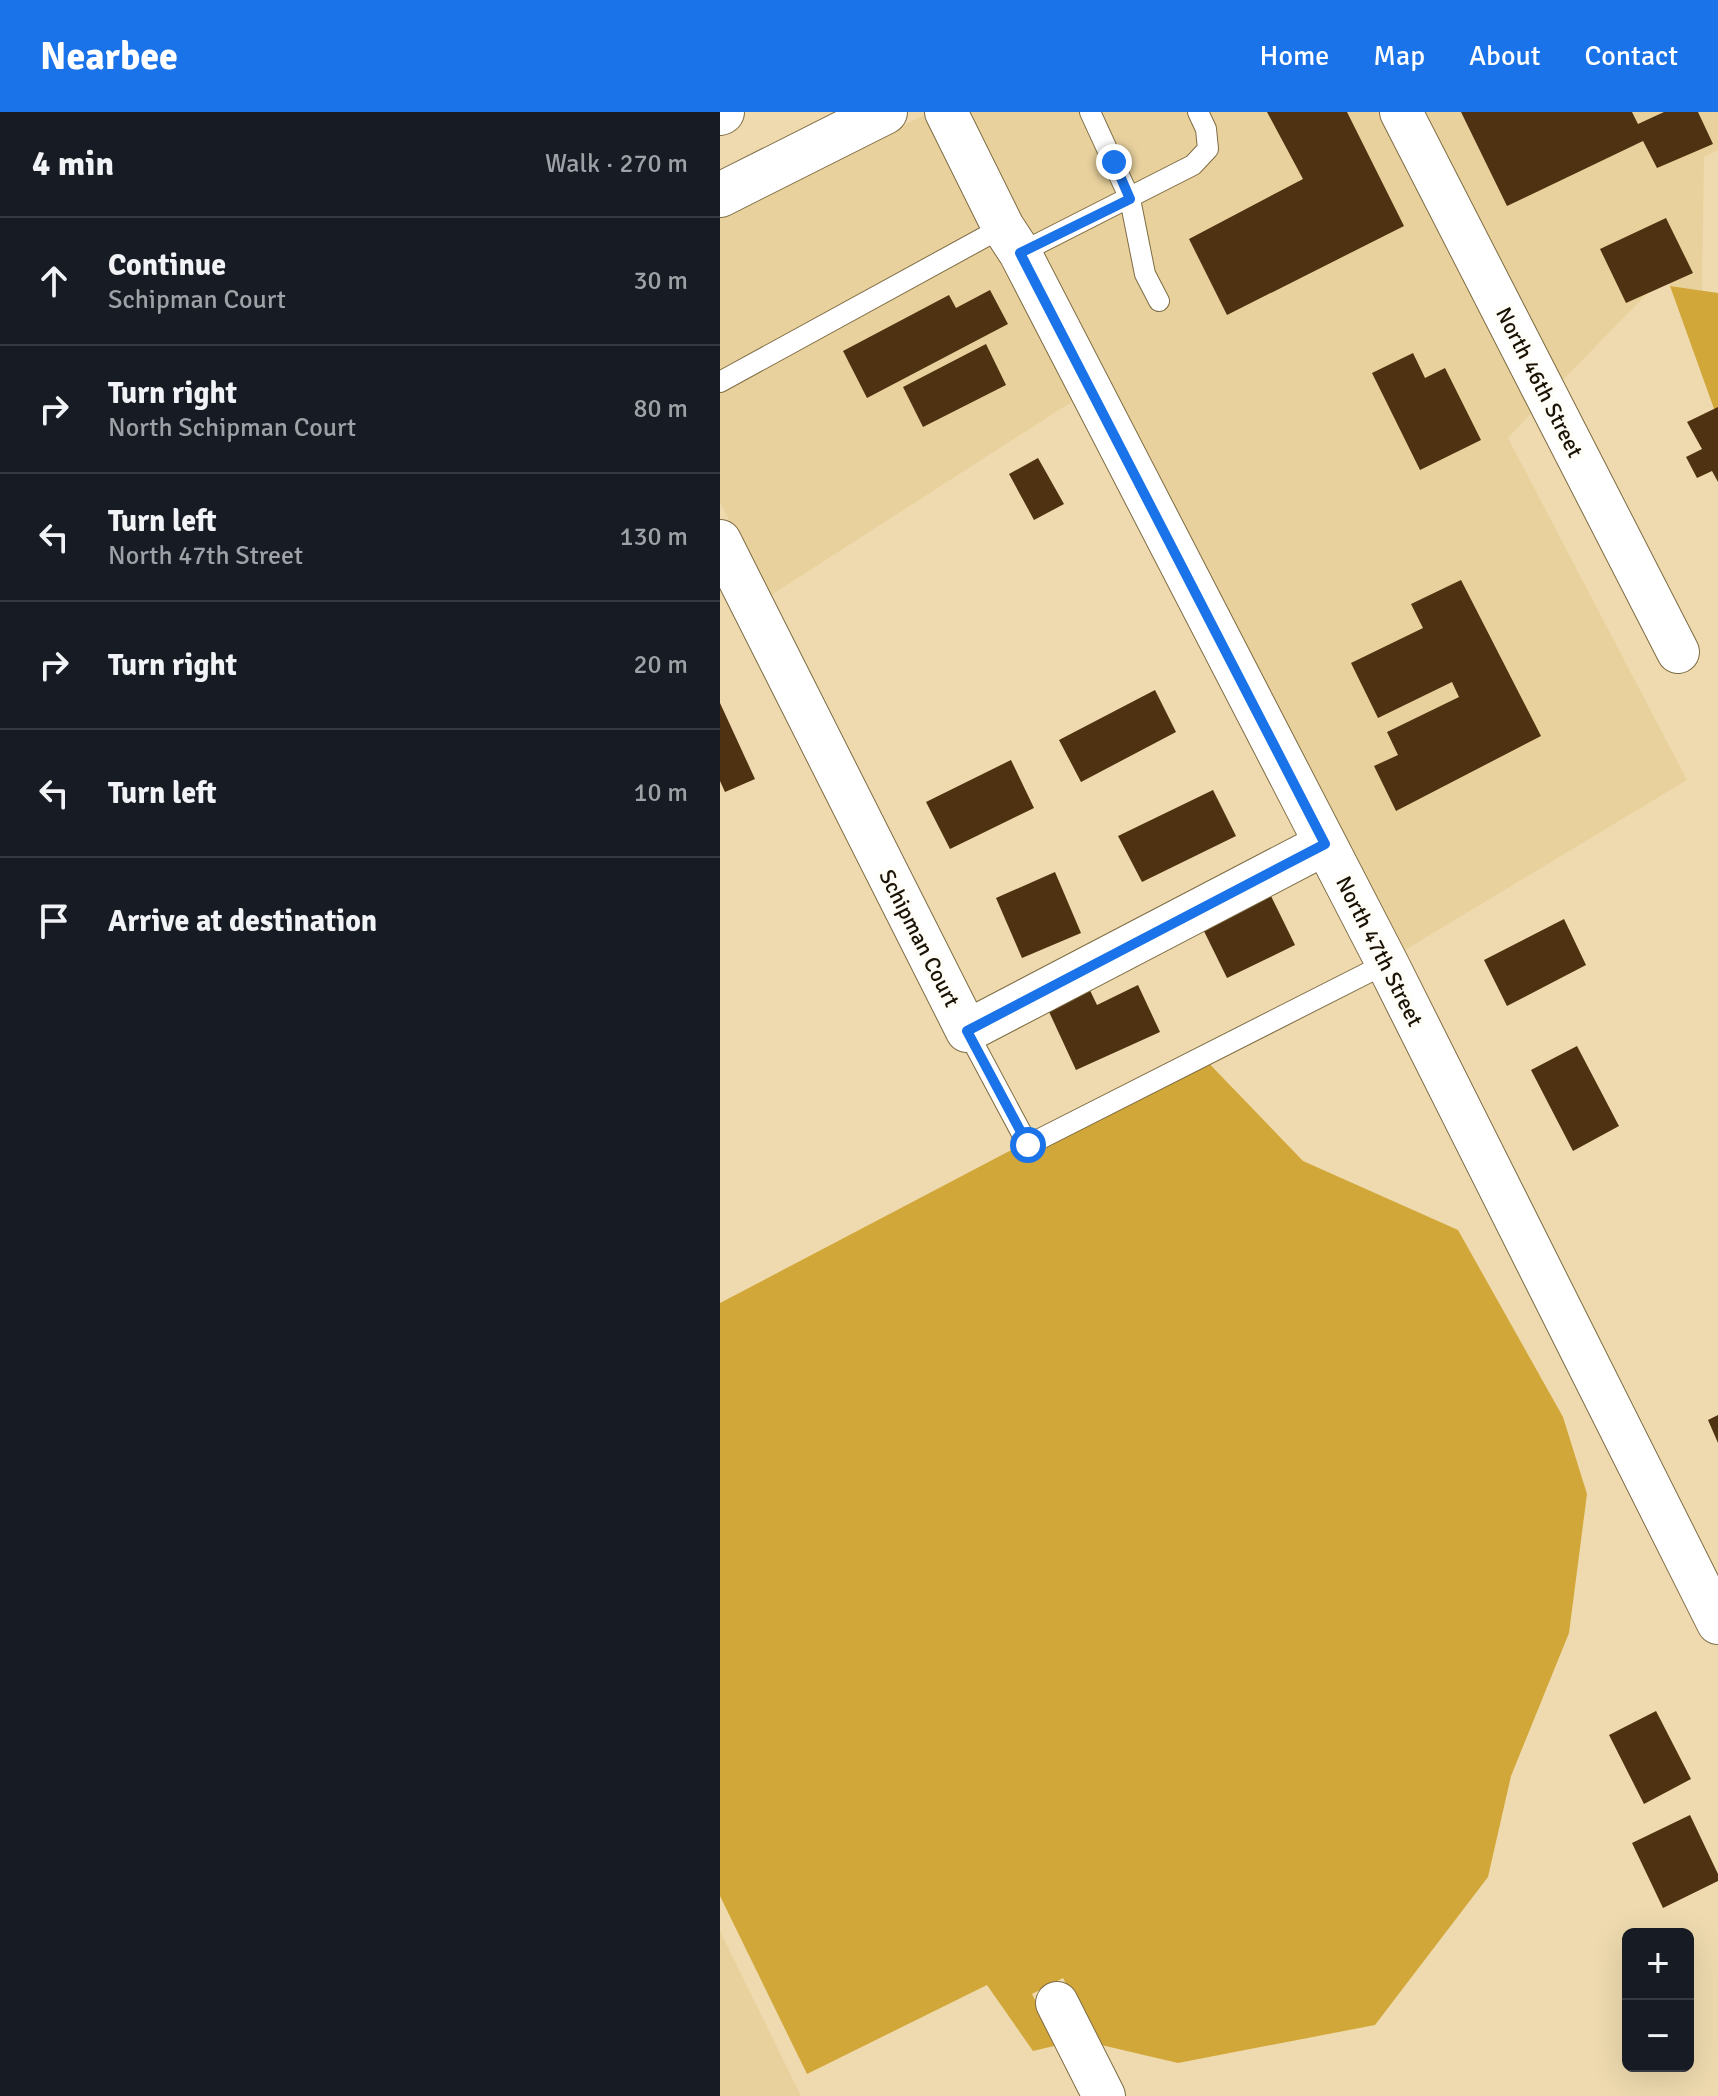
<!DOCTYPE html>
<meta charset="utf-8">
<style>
:root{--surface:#171b24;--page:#20242c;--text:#f1f3f6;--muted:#9ea1a6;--line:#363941;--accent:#1a73e8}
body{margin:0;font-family:Signika,sans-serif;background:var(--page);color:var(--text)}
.controls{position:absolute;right:24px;bottom:24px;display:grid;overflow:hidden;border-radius:12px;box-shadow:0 8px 32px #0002}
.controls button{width:72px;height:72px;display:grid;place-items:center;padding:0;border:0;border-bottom:2px solid var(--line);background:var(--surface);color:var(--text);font:40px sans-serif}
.stop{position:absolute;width:24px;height:24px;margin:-18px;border:6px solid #1a73e8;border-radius:50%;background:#fff}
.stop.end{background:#1a73e8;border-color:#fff;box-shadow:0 2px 8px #0008}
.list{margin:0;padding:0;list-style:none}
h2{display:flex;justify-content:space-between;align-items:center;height:104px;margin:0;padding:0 32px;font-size:34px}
h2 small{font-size:26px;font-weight:400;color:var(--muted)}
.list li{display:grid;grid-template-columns:52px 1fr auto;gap:24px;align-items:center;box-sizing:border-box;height:128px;padding:0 32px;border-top:2px solid var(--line)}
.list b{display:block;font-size:30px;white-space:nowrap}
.list p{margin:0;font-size:26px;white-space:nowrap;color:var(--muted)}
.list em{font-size:26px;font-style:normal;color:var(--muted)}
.icon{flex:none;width:44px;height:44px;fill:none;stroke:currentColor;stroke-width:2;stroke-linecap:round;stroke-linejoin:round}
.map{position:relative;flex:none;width:998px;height:1984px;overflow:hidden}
header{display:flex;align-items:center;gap:48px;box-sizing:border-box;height:112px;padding:0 40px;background:var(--accent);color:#fff}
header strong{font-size:38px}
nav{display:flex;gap:44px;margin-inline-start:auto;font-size:28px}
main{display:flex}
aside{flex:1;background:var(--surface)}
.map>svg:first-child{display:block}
.built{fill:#e8d19d}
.forest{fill:#d2a739}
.building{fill:#4e3211}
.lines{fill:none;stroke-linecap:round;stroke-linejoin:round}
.service-casing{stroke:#7e6c44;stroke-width:22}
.minor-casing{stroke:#7e6c44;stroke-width:44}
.primary-casing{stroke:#7e6c44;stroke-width:46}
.service{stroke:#fff;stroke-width:20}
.minor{stroke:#fff;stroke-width:42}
.primary{stroke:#fff;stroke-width:44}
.route{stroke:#1a73e8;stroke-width:10}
.labels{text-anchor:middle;stroke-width:8;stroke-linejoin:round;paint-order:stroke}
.street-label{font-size:22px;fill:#1a1203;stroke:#fffdf8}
</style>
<header>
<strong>Nearbee</strong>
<nav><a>Home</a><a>Map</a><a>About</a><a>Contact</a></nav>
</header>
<main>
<aside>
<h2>4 min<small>Walk · 270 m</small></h2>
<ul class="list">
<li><svg class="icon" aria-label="ahead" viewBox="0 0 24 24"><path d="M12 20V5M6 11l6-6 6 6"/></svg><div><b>Continue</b><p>Schipman Court</p></div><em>30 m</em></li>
<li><svg class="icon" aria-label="right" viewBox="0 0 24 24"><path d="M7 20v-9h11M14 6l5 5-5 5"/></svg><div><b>Turn right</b><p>North Schipman Court</p></div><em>80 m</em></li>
<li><svg class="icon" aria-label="left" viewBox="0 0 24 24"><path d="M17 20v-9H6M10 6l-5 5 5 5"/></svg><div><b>Turn left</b><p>North 47th Street</p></div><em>130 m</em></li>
<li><svg class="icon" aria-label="right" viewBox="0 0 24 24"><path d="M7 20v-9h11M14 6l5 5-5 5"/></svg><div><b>Turn right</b></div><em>20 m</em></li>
<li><svg class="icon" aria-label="left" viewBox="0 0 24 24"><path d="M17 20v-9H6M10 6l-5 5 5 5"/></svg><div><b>Turn left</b></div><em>10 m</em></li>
<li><svg class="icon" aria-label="arrive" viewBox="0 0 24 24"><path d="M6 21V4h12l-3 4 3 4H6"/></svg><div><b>Arrive at destination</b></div></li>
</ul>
</aside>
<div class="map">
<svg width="998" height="1984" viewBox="0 0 998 1984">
<rect width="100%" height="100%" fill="#eedaae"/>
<path class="built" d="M248,0H662L814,298L788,326L967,668L680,841Z
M702,0H998V38L984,45L982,179L950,174L944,164L840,271Z
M208,1L356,287L48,485L0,390V105Z
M0,1819L81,1984H0Z"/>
<path class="forest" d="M950,174L998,181V308Z
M478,940L583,1049L738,1118L843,1305L867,1382L849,1521L791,1664L768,1765L655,1913L458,1951L377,1932L343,1866L312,1882L338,1933L313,1939L267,1873L87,1962L0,1784V1191Z"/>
<path class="building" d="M547,0H627L684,114L507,203L469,127L583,67Z
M741,0H912L918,12L944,0H978L993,32L937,56L923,29L787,94Z
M946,106L973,161L906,191L880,137Z
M270,178L288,212L147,286L123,239L229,183L236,196Z
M266,232L286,273L203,315L183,275Z
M693,241L705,266L725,256L761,328L700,358L652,261Z
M998,295V370L992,359L977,366L966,345L982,337L967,310Z
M318,346L344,392L314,408L289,362Z
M741,468L821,624L676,699L654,654L678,643L667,620L739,585L732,570L658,606L631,551L703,516L691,492Z
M435,578L456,620L361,670L339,628Z
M0,591L35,667L5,680L0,669Z
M291,648L314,696L230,737L206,690Z
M493,678L516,724L422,770L398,724Z
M335,760L361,821L302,846L276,786Z
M547,776L575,833L507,866L479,809Z
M844,807L866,853L787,894L764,848Z
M366,870L377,893L418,873L440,920L356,958L324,889Z
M857,934L899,1014L853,1039L811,958Z
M998,1303V1331L988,1308Z
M936,1599L971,1667L924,1692L889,1623Z
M970,1703L998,1762V1769L943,1796L912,1731Z"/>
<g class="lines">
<defs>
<path id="service" d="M370,0L410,87L425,162L439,189
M300,141L473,53L488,37L486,17L478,0
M0,270L283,115
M247,919L308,1033L667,851"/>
<path id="minor" d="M226,0L283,115L300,141L667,851L998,1511
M681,0L958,540
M0,429L247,919L605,732
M337,1891L384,1984"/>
<path id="primary" d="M0,1L2,0
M0,83L165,0"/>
</defs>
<use href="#service" class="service-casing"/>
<use href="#minor" class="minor-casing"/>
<use href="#primary" class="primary-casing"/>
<use href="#service" class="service"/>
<use href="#minor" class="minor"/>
<use href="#primary" class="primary"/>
</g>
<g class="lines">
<path class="route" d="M308,1033L247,919L605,732L300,141L410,87L394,50"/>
</g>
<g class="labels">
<g class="street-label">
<text transform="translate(820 270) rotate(63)" y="8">North 46th Street</text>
<text transform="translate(200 826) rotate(63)" y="8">Schipman Court</text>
<text transform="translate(660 839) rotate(63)" y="8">North 47th Street</text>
</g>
</g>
</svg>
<div class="controls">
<button>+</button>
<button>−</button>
</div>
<div class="stop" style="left:308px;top:1033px"></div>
<div class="stop end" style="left:394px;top:50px"></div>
</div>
</main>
